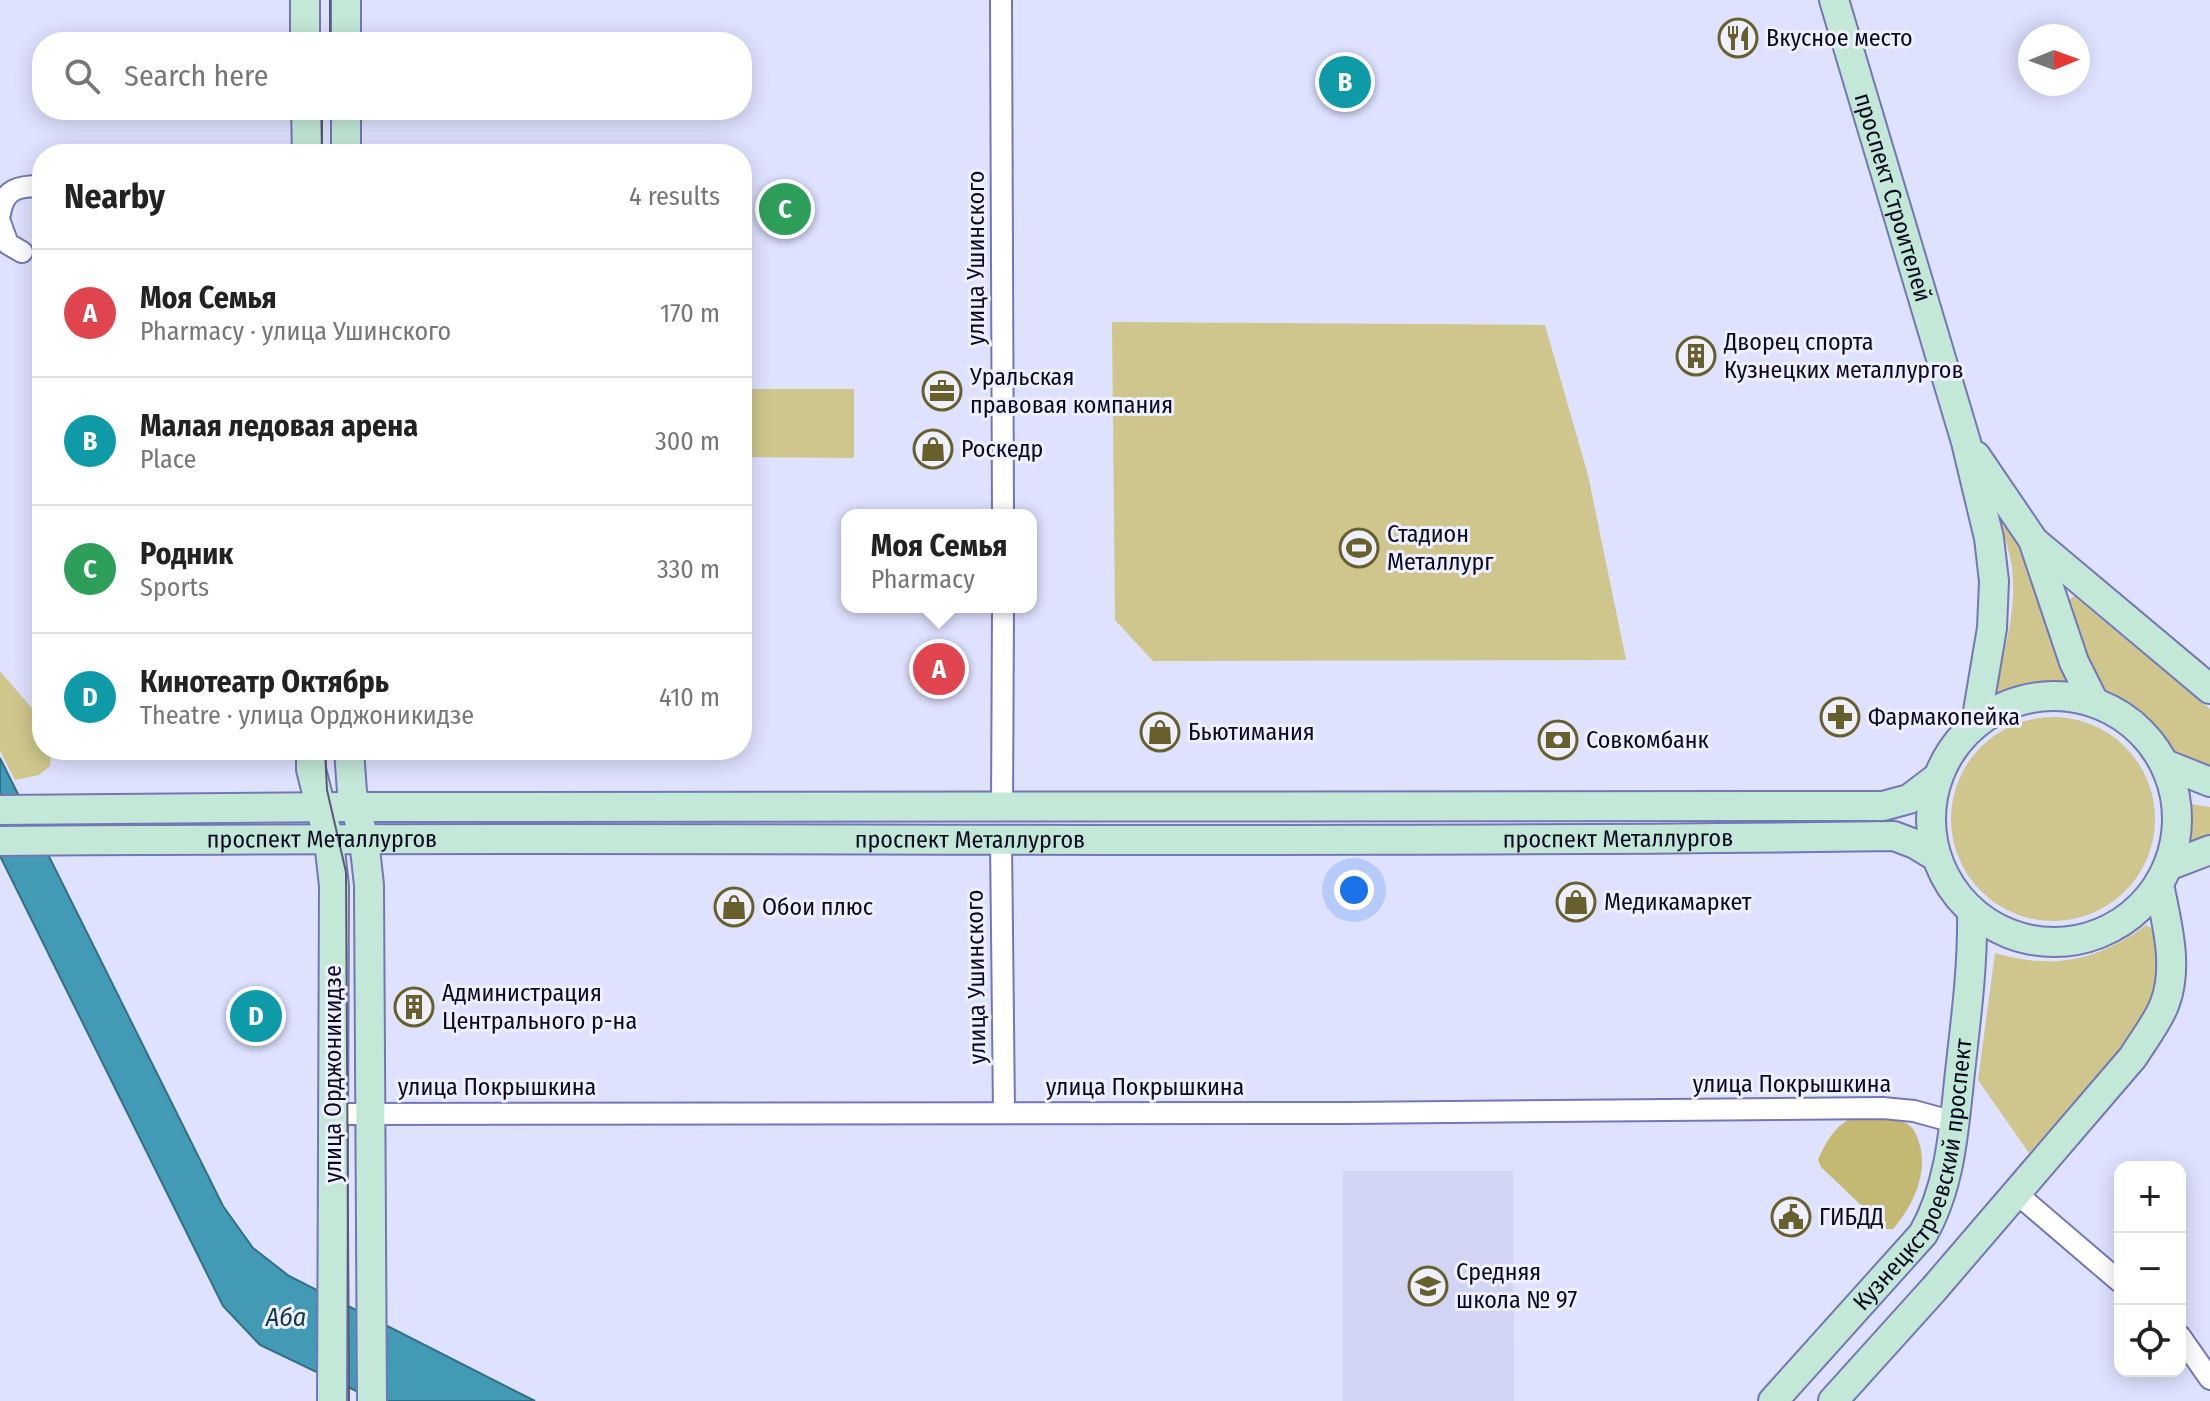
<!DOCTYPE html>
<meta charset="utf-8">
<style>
:root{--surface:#fff;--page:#f2f2f2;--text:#222;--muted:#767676;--line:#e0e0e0;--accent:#675f2c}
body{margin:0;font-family:"Fira Sans Condensed",sans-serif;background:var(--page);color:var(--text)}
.controls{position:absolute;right:24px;bottom:24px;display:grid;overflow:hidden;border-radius:16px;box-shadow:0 4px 20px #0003}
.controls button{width:72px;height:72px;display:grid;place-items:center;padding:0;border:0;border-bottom:2px solid var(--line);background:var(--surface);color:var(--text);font:40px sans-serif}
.compass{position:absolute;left:2018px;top:24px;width:72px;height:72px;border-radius:50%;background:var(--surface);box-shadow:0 4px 20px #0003;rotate:89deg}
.you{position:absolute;left:1354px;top:890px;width:28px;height:28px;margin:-20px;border:6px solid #fff;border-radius:50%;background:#1a73e8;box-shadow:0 0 0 12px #1a73e833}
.badge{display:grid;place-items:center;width:52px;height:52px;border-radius:50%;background:var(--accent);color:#fff;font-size:26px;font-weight:700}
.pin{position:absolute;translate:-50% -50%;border:4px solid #fff;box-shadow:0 2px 8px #0006}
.popup{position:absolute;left:841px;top:509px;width:196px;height:104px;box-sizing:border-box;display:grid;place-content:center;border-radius:16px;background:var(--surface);filter:drop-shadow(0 2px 6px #0005);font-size:26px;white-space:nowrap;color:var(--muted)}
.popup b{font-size:30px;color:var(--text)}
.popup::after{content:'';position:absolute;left:50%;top:100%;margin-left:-16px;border:16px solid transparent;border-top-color:var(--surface)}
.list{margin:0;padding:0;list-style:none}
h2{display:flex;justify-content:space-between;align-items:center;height:104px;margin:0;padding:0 32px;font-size:34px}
h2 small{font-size:26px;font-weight:400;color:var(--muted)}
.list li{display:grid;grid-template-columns:52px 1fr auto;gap:24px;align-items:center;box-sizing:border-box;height:128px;padding:0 32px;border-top:2px solid var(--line)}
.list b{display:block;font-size:30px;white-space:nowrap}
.list p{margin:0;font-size:26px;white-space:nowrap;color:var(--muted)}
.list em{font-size:26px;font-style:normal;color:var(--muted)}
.icon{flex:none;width:44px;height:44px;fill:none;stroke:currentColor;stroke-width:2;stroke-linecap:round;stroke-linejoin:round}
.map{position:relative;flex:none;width:2210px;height:1401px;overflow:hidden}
.search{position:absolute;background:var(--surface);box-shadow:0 4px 20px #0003;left:32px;top:32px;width:720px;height:88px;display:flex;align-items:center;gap:20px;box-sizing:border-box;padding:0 28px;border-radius:32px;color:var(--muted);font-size:30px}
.panel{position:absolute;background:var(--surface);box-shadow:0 4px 20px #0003;left:32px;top:144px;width:720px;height:616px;border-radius:32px}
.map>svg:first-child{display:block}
.built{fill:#d1d4f3}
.green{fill:#cec68c}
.forest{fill:#c4b973}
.water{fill:#429ab4;stroke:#326f88;stroke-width:2}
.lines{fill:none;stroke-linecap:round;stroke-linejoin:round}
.street-casing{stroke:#7377b6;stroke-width:24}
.secondary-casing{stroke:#7377b6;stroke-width:32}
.street{stroke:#fff;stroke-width:20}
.secondary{stroke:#c3e8d8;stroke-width:28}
.tram{stroke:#595a74;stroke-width:2}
.labels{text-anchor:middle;stroke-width:6;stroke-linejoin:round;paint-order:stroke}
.poi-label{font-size:24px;fill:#0b0a22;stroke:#eff0ff;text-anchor:start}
.street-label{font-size:24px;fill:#0b0a22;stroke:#eff0ff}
.water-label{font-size:26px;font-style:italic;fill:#123a46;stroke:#eff0ff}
</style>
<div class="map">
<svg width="2210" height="1401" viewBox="0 0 2210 1401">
<rect width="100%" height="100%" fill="#dfe2ff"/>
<path class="built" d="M1343,1171H1513L1514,1401H1343Z"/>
<path class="green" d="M1112,322L1545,325L1588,475L1626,660L1153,661L1115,620Z
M742,389H854V458L742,457Z
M2002,517L2022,546L2069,680L2068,686L2063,689H2024L1998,697L1993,690C2005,652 2017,608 2012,568C2010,551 2003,535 2001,519Z
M2074,596L2210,709V774C2184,761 2109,702 2096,677C2084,655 2077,629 2069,606V600Z
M0,671L42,720V750H51L50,766L39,775L15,780L0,751Z
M1951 819a102 102 0 1 1 204 0a102 102 0 1 1-204 0Z
M2191,804L2210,807V842L2194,848L2188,838L2187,808Z
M2146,925L2153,929C2181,1014 2081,1096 2029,1153L1978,1080L1995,953C2053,970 2098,961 2146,925Z"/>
<path class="forest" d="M1849,1119C1866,1119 1896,1114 1910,1126C1915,1130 1917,1137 1919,1142C1929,1172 1913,1206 1893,1229H1886L1821,1167L1818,1160C1825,1143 1833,1129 1849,1119Z"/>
<path class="water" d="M0,758L223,1206L253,1248L289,1276L535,1401H377L260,1345L223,1306L0,856Z"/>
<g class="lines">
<defs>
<path id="street" d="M1001,0L1003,515
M0,214C4,188 19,186 42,186
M0,222L8,244L22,252
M1002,808L1003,607
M1001,840L1004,1113
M334,1114L1347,1113L1883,1108L1914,1111L1954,1122
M2016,1193L2120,1282
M2180,1336L2210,1379"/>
<g id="secondary">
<path d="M305,0V42"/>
<path d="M346,0V42"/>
<path id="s1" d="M1834,0L1966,442L1989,538L1994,581L1992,628L1976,723"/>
<path d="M306,110L307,154"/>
<path d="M346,110V154"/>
<path d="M1976,456L2033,540L2074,662L2094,702"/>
<path d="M2036,543L2210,689"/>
<circle cx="2054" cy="819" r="123"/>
<path d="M311,750V769L329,841L334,886L332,1401"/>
<path d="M349,750L352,792L364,840L369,885L372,1401"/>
<path d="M2165,764L2210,782"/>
<path d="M0,810L345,807L1883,806L1909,799L1938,777"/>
<path id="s2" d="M0,841C631,835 1263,845 1894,836L1915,844L1935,856"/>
<path d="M2168,866L2210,850"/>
<path id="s3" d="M1773,1401L1923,1234C1951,1185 1954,1127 1960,1072C1966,1018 1973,966 1972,912"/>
<path d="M1833,1401L1934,1289L2133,1057C2144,1039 2158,1022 2165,1003C2179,965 2166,921 2159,884"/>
</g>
</defs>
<use href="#street" class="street-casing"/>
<use href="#secondary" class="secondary-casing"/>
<use href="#street" class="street"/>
<use href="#secondary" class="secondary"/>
<path class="tram" d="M330,0V42
M322,110V154
M325,750L327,790L346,872L349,1401"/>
</g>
<defs>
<symbol id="restaurant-ring" viewBox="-11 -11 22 22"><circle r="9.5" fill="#eff0ff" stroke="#675f2c" stroke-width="1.5"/><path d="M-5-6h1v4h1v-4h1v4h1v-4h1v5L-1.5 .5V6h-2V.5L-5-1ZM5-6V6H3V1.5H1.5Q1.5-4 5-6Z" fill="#675f2c"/></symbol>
<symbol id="building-ring" viewBox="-11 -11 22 22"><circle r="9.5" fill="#eff0ff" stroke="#675f2c" stroke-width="1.5"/><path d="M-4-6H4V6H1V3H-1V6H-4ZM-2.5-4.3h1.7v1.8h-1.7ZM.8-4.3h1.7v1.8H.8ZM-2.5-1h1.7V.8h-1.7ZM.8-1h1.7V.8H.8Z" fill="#675f2c"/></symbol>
<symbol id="office-ring" viewBox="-11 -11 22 22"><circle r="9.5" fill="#eff0ff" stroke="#675f2c" stroke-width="1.5"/><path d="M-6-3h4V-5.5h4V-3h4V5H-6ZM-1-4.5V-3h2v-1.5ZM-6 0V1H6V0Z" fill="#675f2c"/></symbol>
<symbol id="shop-ring" viewBox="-11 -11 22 22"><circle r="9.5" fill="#eff0ff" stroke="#675f2c" stroke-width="1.5"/><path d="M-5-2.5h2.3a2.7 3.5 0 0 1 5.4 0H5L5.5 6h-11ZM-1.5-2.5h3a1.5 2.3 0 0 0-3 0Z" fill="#675f2c"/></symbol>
<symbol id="stadium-ring" viewBox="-11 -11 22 22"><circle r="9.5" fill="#eff0ff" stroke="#675f2c" stroke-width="1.5"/><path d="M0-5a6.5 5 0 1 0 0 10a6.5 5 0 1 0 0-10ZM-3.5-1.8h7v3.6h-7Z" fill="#675f2c"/></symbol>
<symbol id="pharmacy-ring" viewBox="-11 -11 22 22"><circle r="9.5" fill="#eff0ff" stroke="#675f2c" stroke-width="1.5"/><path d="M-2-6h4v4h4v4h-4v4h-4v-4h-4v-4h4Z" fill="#675f2c"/></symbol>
<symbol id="bank-ring" viewBox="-11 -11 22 22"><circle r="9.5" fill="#eff0ff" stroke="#675f2c" stroke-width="1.5"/><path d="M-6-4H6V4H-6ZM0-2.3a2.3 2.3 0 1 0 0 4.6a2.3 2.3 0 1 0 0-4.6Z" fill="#675f2c"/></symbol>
<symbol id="civic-ring" viewBox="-11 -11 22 22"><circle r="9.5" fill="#eff0ff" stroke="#675f2c" stroke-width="1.5"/><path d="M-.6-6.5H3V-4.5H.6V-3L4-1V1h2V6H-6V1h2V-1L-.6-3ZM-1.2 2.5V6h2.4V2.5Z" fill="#675f2c"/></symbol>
<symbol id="school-ring" viewBox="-11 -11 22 22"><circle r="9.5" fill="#eff0ff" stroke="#675f2c" stroke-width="1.5"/><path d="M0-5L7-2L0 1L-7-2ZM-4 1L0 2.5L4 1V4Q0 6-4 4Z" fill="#675f2c"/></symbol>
</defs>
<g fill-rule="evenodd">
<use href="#restaurant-ring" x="1716" y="16" width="44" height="44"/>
<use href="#building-ring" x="1674" y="334" width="44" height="44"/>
<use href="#office-ring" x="920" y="369" width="44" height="44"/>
<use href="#shop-ring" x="911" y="427" width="44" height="44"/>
<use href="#stadium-ring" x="1337" y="526" width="44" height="44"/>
<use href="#pharmacy-ring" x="1818" y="695" width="44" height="44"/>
<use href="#shop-ring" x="1138" y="710" width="44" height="44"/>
<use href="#bank-ring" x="1536" y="718" width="44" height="44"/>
<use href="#shop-ring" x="1554" y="880" width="44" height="44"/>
<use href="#shop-ring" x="712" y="885" width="44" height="44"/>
<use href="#building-ring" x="392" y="985" width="44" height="44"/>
<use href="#civic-ring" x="1769" y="1195" width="44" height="44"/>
<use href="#school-ring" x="1406" y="1264" width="44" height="44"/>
</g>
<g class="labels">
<g class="poi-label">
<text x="1766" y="46">Вкусное место</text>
<text x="1724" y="350">Дворец спорта<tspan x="1724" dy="28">Кузнецких металлургов</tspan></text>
<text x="970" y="385">Уральская<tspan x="970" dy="28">правовая компания</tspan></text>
<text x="961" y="457">Роскедр</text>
<text x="1387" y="542">Стадион<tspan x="1387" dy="28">Металлург</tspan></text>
<text x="1868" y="725">Фармакопейка</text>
<text x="1188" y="740">Бьютимания</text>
<text x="1586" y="748">Совкомбанк</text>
<text x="1604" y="910">Медикамаркет</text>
<text x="762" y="915">Обои плюс</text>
<text x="442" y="1001">Администрация<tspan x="442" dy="28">Центрального р-на</tspan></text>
<text x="1819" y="1225">ГИБДД</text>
<text x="1456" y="1280">Средняя<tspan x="1456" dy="28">школа № 97</tspan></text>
</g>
<g class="street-label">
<text dy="8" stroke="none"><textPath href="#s1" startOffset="206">проспект Строителей</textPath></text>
<text transform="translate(976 258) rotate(-90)" y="8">улица Ушинского</text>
<text dy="8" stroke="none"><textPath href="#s2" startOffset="1618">проспект Металлургов</textPath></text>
<text dy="8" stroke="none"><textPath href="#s2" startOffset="322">проспект Металлургов</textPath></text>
<text dy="8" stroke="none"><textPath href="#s2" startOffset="970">проспект Металлургов</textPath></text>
<text transform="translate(976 977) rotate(-91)" y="8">улица Ушинского</text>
<text transform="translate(333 1074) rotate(-90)" y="8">улица Орджоникидзе</text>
<text x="1792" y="1092">улица Покрышкина</text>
<text x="497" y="1095">улица Покрышкина</text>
<text x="1145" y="1095">улица Покрышкина</text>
<text dy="8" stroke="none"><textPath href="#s3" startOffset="276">Кузнецкстроевский проспект</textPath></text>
</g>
<g class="water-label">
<text x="286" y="1326">Аба</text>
</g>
</g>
</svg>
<div class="controls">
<button>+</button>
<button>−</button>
<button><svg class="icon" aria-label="locate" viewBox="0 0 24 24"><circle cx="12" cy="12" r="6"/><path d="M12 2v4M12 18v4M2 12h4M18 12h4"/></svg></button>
</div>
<svg class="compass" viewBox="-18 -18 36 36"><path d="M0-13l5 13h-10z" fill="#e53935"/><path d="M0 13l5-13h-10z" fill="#767676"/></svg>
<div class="you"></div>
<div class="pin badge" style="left:939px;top:669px;background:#e0444e">A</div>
<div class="popup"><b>Моя Семья</b>Pharmacy</div>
<div class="pin badge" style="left:1345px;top:82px;background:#0f9aa8">B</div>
<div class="pin badge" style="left:785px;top:209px;background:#2e9e5b">C</div>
<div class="pin badge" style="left:256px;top:1016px;background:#0f9aa8">D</div>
<div class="search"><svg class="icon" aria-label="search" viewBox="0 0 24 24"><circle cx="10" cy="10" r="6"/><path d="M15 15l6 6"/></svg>Search here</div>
<section class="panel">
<h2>Nearby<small>4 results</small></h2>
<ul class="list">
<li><span class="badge" style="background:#e0444e">A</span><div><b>Моя Семья</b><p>Pharmacy · улица Ушинского</p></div><em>170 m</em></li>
<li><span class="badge" style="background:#0f9aa8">B</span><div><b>Малая ледовая арена</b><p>Place</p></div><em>300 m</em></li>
<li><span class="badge" style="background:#2e9e5b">C</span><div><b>Родник</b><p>Sports</p></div><em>330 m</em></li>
<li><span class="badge" style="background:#0f9aa8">D</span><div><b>Кинотеатр Октябрь</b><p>Theatre · улица Орджоникидзе</p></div><em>410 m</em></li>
</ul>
</section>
</div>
